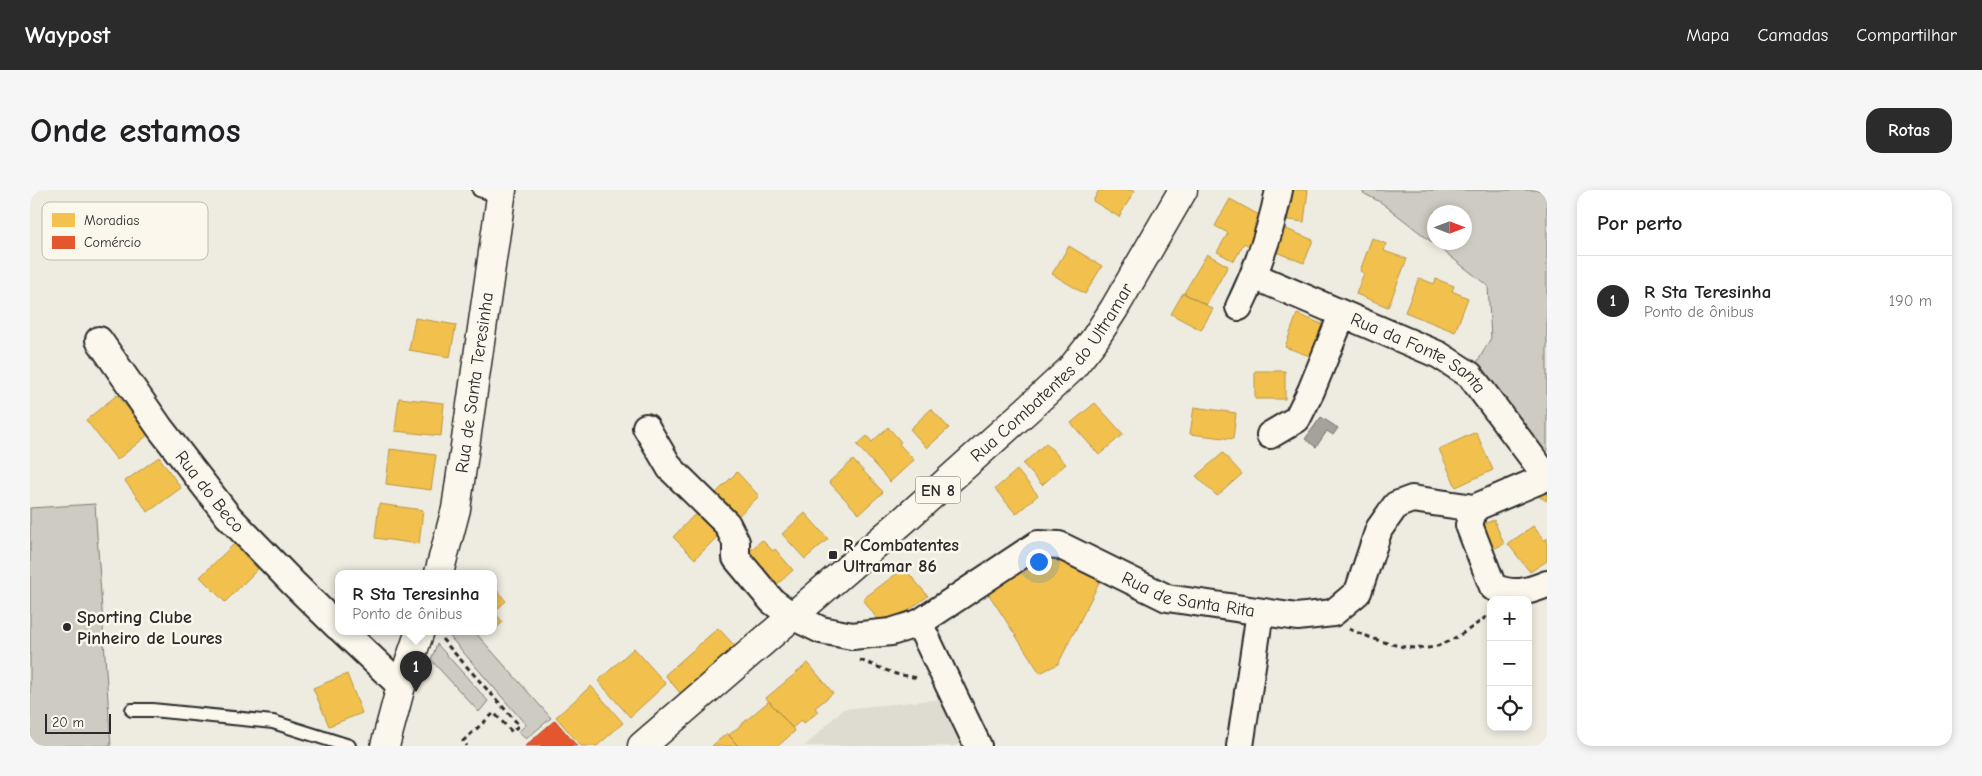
<!DOCTYPE html>
<html lang="pt">
<meta charset="utf-8">
<style>
:root{--surface:#fff;--page:#f6f6f6;--text:#202124;--muted:#757577;--line:#e0e0e0;--accent:#2b2b2b}
body{margin:0;font-family:"Comic Neue",sans-serif;background:var(--page);color:var(--text)}
.controls{position:absolute;right:15px;bottom:15px;display:grid;overflow:hidden;border-radius:10px;box-shadow:0 2px 8px #0003}
.controls button{width:45px;height:45px;display:grid;place-items:center;padding:0;border:0;border-bottom:1px solid var(--line);background:var(--surface);color:var(--text);font:25px sans-serif}
.compass{position:absolute;left:1397px;top:15px;width:45px;height:45px;border-radius:50%;background:var(--surface);box-shadow:0 2px 8px #0003;rotate:90deg}
.scale{position:absolute;left:15px;bottom:12px;width:66px;box-sizing:border-box;padding-left:5px;border:2px solid #2b2b2b;border-top:0;font-size:14px;line-height:18px;white-space:nowrap;color:#2b2b2b;-webkit-text-stroke:4px #fbf7ec;paint-order:stroke}
.you{position:absolute;left:1008px;top:371px;width:18px;height:18px;margin:-12px;border:4px solid #fff;border-radius:50%;background:#1a73e8;box-shadow:0 0 0 8px #1a73e833}
.badge{display:grid;place-items:center;width:32px;height:32px;border-radius:50%;background:var(--accent);color:#fff;font-size:16px;font-weight:700}
.pin{position:absolute;translate:-50% -41px;filter:drop-shadow(0 1px 2px #0008)}
.pin::after{content:'';position:absolute;top:26px;width:18px;height:15px;background:inherit;clip-path:polygon(0 0,100% 0,50% 100%)}
.popup{position:absolute;left:305px;top:380px;width:162px;height:65px;box-sizing:border-box;display:grid;place-content:center;border-radius:10px;background:var(--surface);filter:drop-shadow(0 1px 4px #0005);font-size:16px;white-space:nowrap;color:var(--muted)}
.popup b{font-size:19px;color:var(--text)}
.popup::after{content:'';position:absolute;left:50%;top:100%;margin-left:-10px;border:10px solid transparent;border-top-color:var(--surface)}
.list{margin:0;padding:0;list-style:none}
h2{display:flex;justify-content:space-between;align-items:center;height:65px;margin:0;padding:0 20px;font-size:21px}
h2 small{font-size:16px;font-weight:400;color:var(--muted)}
.list li{display:grid;grid-template-columns:32px 1fr auto;gap:15px;align-items:center;box-sizing:border-box;height:90px;padding:0 20px;border-top:1px solid var(--line)}
.list b{display:block;font-size:19px;white-space:nowrap}
.list p{margin:0;font-size:16px;white-space:nowrap;color:var(--muted)}
.list em{font-size:16px;font-style:normal;color:var(--muted)}
.icon{flex:none;width:28px;height:28px;fill:none;stroke:currentColor;stroke-width:2;stroke-linecap:round;stroke-linejoin:round}
.map{position:relative;flex:none;width:1517px;height:556px;overflow:hidden;border-radius:15px}
header{display:flex;align-items:center;gap:30px;box-sizing:border-box;height:70px;padding:0 25px;background:var(--accent);color:#fff}
header strong{font-size:24px}
nav{display:flex;gap:28px;margin-inline-start:auto;font-size:18px}
.intro{display:flex;align-items:center;justify-content:space-between;box-sizing:border-box;height:120px;padding:0 30px}
h1{margin:0;font-size:35px}
.button{padding:12px 22px;border-radius:15px;background:var(--accent);color:#fff;font-size:18px;font-weight:700}
main{display:flex;gap:30px;padding:0 30px}
aside{flex:1;background:var(--surface);border-radius:15px;box-shadow:0 2px 8px #0003}
.map>svg:first-child{display:block}
.built{fill:#dedbd1}
.green{fill:#cecbc2;stroke:#7c7b76;fill-rule:evenodd}
.water{fill:#a4a29a;stroke:#74726e}
.homes{fill:#f2c14e;stroke:#b69444}
.shops{fill:#e4572e;stroke:#ac4a2d}
.lines{fill:none;stroke-linecap:round;stroke-linejoin:round}
.lane-casing{stroke:#2b2b2b;stroke-width:16}
.street-casing{stroke:#2b2b2b;stroke-width:30}
.secondary-casing{stroke:#2b2b2b;stroke-width:31}
.primary-casing{stroke:#2b2b2b;stroke-width:31}
.path{stroke:#2b2b2b;stroke-width:3;stroke-dasharray:5 4;stroke-linecap:butt}
.lane{stroke:#fbf7ec;stroke-width:12}
.street{stroke:#fbf7ec;stroke-width:26}
.secondary{stroke:#fbf7ec;stroke-width:28}
.primary{stroke:#fbf7ec;stroke-width:28}
.poi-dot{fill:#2b2b2b;stroke:#fbf7ec;stroke-width:2}
.labels{text-anchor:middle;stroke-width:5;stroke-linejoin:round;paint-order:stroke}
.shield{fill:#fbf7ec;stroke:#696865;stroke-width:1}
.shield-label{font-size:16px;font-weight:bold;fill:#2b2b2b}
.street-label{font-size:18px;fill:#2b2b2b;stroke:#fbf7ec}
.poi-label{font-size:18px;font-weight:bold;fill:#2b2b2b;stroke:#fbf7ec;text-anchor:start}
.key{fill:#fbf7ec;stroke:#bdbab2;stroke-width:1}
.key-label{font-size:14px;fill:#2b2b2b}
</style>
<header>
<strong>Waypost</strong>
<nav><a>Mapa</a><a>Camadas</a><a>Compartilhar</a></nav>
</header>
<div class="intro"><h1>Onde estamos</h1><a class="button">Rotas</a></div>
<main>
<div class="map">
<svg width="1517" height="556" viewBox="0 0 1517 556">
<rect width="100%" height="100%" fill="#eeebe0"/>
<filter id="ink" filterUnits="userSpaceOnUse"><feTurbulence type="fractalNoise" baseFrequency=".02" numOctaves="2"/><feDisplacementMap in="SourceGraphic" scale="10" xChannelSelector="R" yChannelSelector="G"/><feConvolveMatrix kernelMatrix="1 2 1 2 8 2 1 2 1" color-interpolation-filters="sRGB"/></filter>
<g filter="url(#ink)">
<path class="built" d="M912,509L930,553L925,556H775L813,519Z"/>
<path class="green" d="M1333,0H1517V287L1440,185L1461,148L1458,96L1352,13L1333,3ZM1404,22H1434V52H1404Z
M65,314L81,556H0V318Z
M415,441H444L521,528L496,549L488,542L496,535Z
M407,454L458,511L449,522L401,470Z"/>
<path class="water" d="M1291,227L1308,238L1303,245L1297,241L1286,257L1275,249Z"/>
<path class="homes" d="M1069,0H1105L1089,27L1063,11Z
M1255,0H1278L1274,32L1251,29Z
M1200,9L1229,25L1224,35L1230,38L1225,59L1214,53L1204,71L1187,62L1198,43L1185,36Z
M1249,36L1283,50L1274,73L1243,61Z
M1342,48L1356,54L1354,61L1377,69L1358,117L1326,104L1334,83L1330,81Z
M1039,56L1072,76L1055,104L1022,84Z
M1177,64L1198,76L1176,115L1154,103Z
M1389,88L1404,94L1406,89L1424,96L1422,101L1438,108L1425,142L1375,122Z
M1153,103L1183,119L1171,140L1141,124Z
M1267,124L1297,136L1285,168L1255,157Z
M385,128L426,135L420,167L379,160Z
M1225,181H1255V209H1225Z
M87,205L119,244L87,270L56,230Z
M369,208L414,213L411,246L365,241Z
M1065,213L1093,244L1069,265L1041,233Z
M1164,217L1206,223L1203,249L1160,244Z
M901,219L919,238L897,258L880,239Z
M858,237L871,252L869,254L884,270L860,292L827,255L837,246L842,252Z
M1446,242L1463,280L1426,297L1409,259Z
M1016,253L1036,274L1012,295L993,274Z
M360,259L406,265L401,300L356,294Z
M1193,263L1212,284L1187,306L1166,286Z
M129,267L151,298L118,322L95,291Z
M823,270L853,302L829,324L799,292Z
M987,280L1008,305L986,324L965,299Z
M707,282L729,306L703,331L681,308Z
M1511,301L1517,304V311L1506,305Z
M349,314L393,320L389,354L345,348Z
M669,320L691,343L665,369L643,347Z
M775,323L798,349L775,369L752,344Z
M1464,330L1474,354L1454,363L1443,338Z
M1503,336L1515,351L1517,348V371L1500,382L1478,354Z
M732,350L743,361L745,359L763,380L740,401L711,369Z
M204,354L228,379L195,412L170,387Z
M1018,366L1070,391L1028,474L1010,483L958,403Z
M874,378L898,406L869,427L847,429L833,409Z
M464,397L476,411L464,422L473,432L464,440Z
M688,438L705,456L651,504L635,485Z
M604,458L636,494L600,527L568,491Z
M778,473L803,503L785,518L788,522L774,533L772,530L762,538L736,508Z
M317,484L332,523L299,536L283,498Z
M561,496L593,533L567,556H551L526,527Z
M739,511L765,541L748,556H708L699,545Z
M697,543L708,556H682Z"/>
<path class="shops" d="M525,530L547,556H495Z"/>
<g class="lines">
<defs>
<path id="lane" d="M449,0L471,7
M102,520H122L243,532L319,556"/>
<g id="street">
<path id="s1" d="M1224,86L1409,165L1440,185L1517,287"/>
<path d="M1209,117C1227,80 1241,41 1249,0"/>
<path id="s2" d="M69,150L130,238L198,326L263,393L308,437"/>
<path id="s3" d="M616,237L640,278L697,334L706,352V368L742,411L762,426L791,440L822,446L861,442L889,433L1008,354L1029,355L1137,408L1267,427L1303,423L1328,402L1349,339L1366,315L1382,309L1444,318L1517,287"/>
<path d="M1240,245L1267,229L1281,201L1312,125"/>
<path d="M1444,318L1439,335L1463,397C1484,406 1497,402 1517,394"/>
<path d="M889,433L948,556"/>
<path d="M313,441L371,496"/>
<path d="M1210,556L1230,422"/>
</g>
<g id="secondary">
<path id="s4" d="M409,383L426,319L472,0"/>
<path d="M355,556L371,496L390,441"/>
</g>
<g id="primary">
<path id="s5" d="M612,556L874,330L997,220L1041,179L1064,150L1084,119L1153,0"/>
</g>
</defs>
<use href="#lane" class="lane-casing"/>
<use href="#street" class="street-casing"/>
<use href="#secondary" class="secondary-casing"/>
<use href="#primary" class="primary-casing"/>
<path class="path" d="M1319,439C1343,449 1371,460 1397,458C1416,457 1446,435 1461,423
M412,449L489,535L482,542L464,523L433,551L437,556
M830,470L866,484L888,488"/>
<use href="#lane" class="lane"/>
<use href="#street" class="street"/>
<use href="#secondary" class="secondary"/>
<use href="#primary" class="primary"/>
</g>
</g>
<g class="poi-dot">
<rect x="798" y="360" width="10" height="10" rx="2.5"/>
<circle cx="37" cy="437" r="5"/>
</g>
<g class="labels">
<rect class="shield" x="885.5" y="286.5" width="45" height="27" rx="4"/>
<g class="shield-label">
<text x="908" y="306">EN 8</text>
</g>
<g class="street-label">
<text dy="6" stroke="none"><textPath href="#s1" startOffset="182">Rua da Fonte Santa</textPath></text>
<text dy="6" stroke="none"><textPath href="#s5" startOffset="556">Rua Combatentes do Ultramar</textPath></text>
<text dy="6" stroke="none"><textPath href="#s4" startOffset="194">Rua de Santa Teresinha</textPath></text>
<text dy="6" stroke="none"><textPath href="#s2" startOffset="188">Rua do Beco</textPath></text>
<text dy="6" stroke="none"><textPath href="#s3" startOffset="681">Rua de Santa Rita</textPath></text>
</g>
<g class="poi-label">
<text x="813" y="361">R Combatentes<tspan x="813" dy="21">Ultramar 86</tspan></text>
<text x="47" y="433">Sporting Clube<tspan x="47" dy="21">Pinheiro de Loures</tspan></text>
</g>
</g>
<rect x="12" y="12" width="166" height="58" rx="8" class="key"/>
<rect x="22" y="23" width="23" height="14" fill="#f2c14e"/>
<rect x="22" y="46" width="23" height="13" fill="#e4572e"/>
<g class="key-label">
<text x="54" y="35">Moradias</text>
<text x="54" y="57">Comércio</text>
</g>
</svg>
<div class="controls">
<button>+</button>
<button>−</button>
<button><svg class="icon" aria-label="locate" viewBox="0 0 24 24"><circle cx="12" cy="12" r="6"/><path d="M12 2v4M12 18v4M2 12h4M18 12h4"/></svg></button>
</div>
<svg class="compass" viewBox="-18 -18 36 36"><path d="M0-13l5 13h-10z" fill="#e53935"/><path d="M0 13l5-13h-10z" fill="#757577"/></svg>
<div class="scale">20 m</div>
<div class="you"></div>
<div class="pin badge" style="left:386px;top:502px">1</div>
<div class="popup"><b>R Sta Teresinha</b>Ponto de ônibus</div>
</div>
<aside>
<h2>Por perto<small></small></h2>
<ul class="list">
<li><span class="badge">1</span><div><b>R Sta Teresinha</b><p>Ponto de ônibus</p></div><em>190 m</em></li>
</ul>
</aside>
</main>
